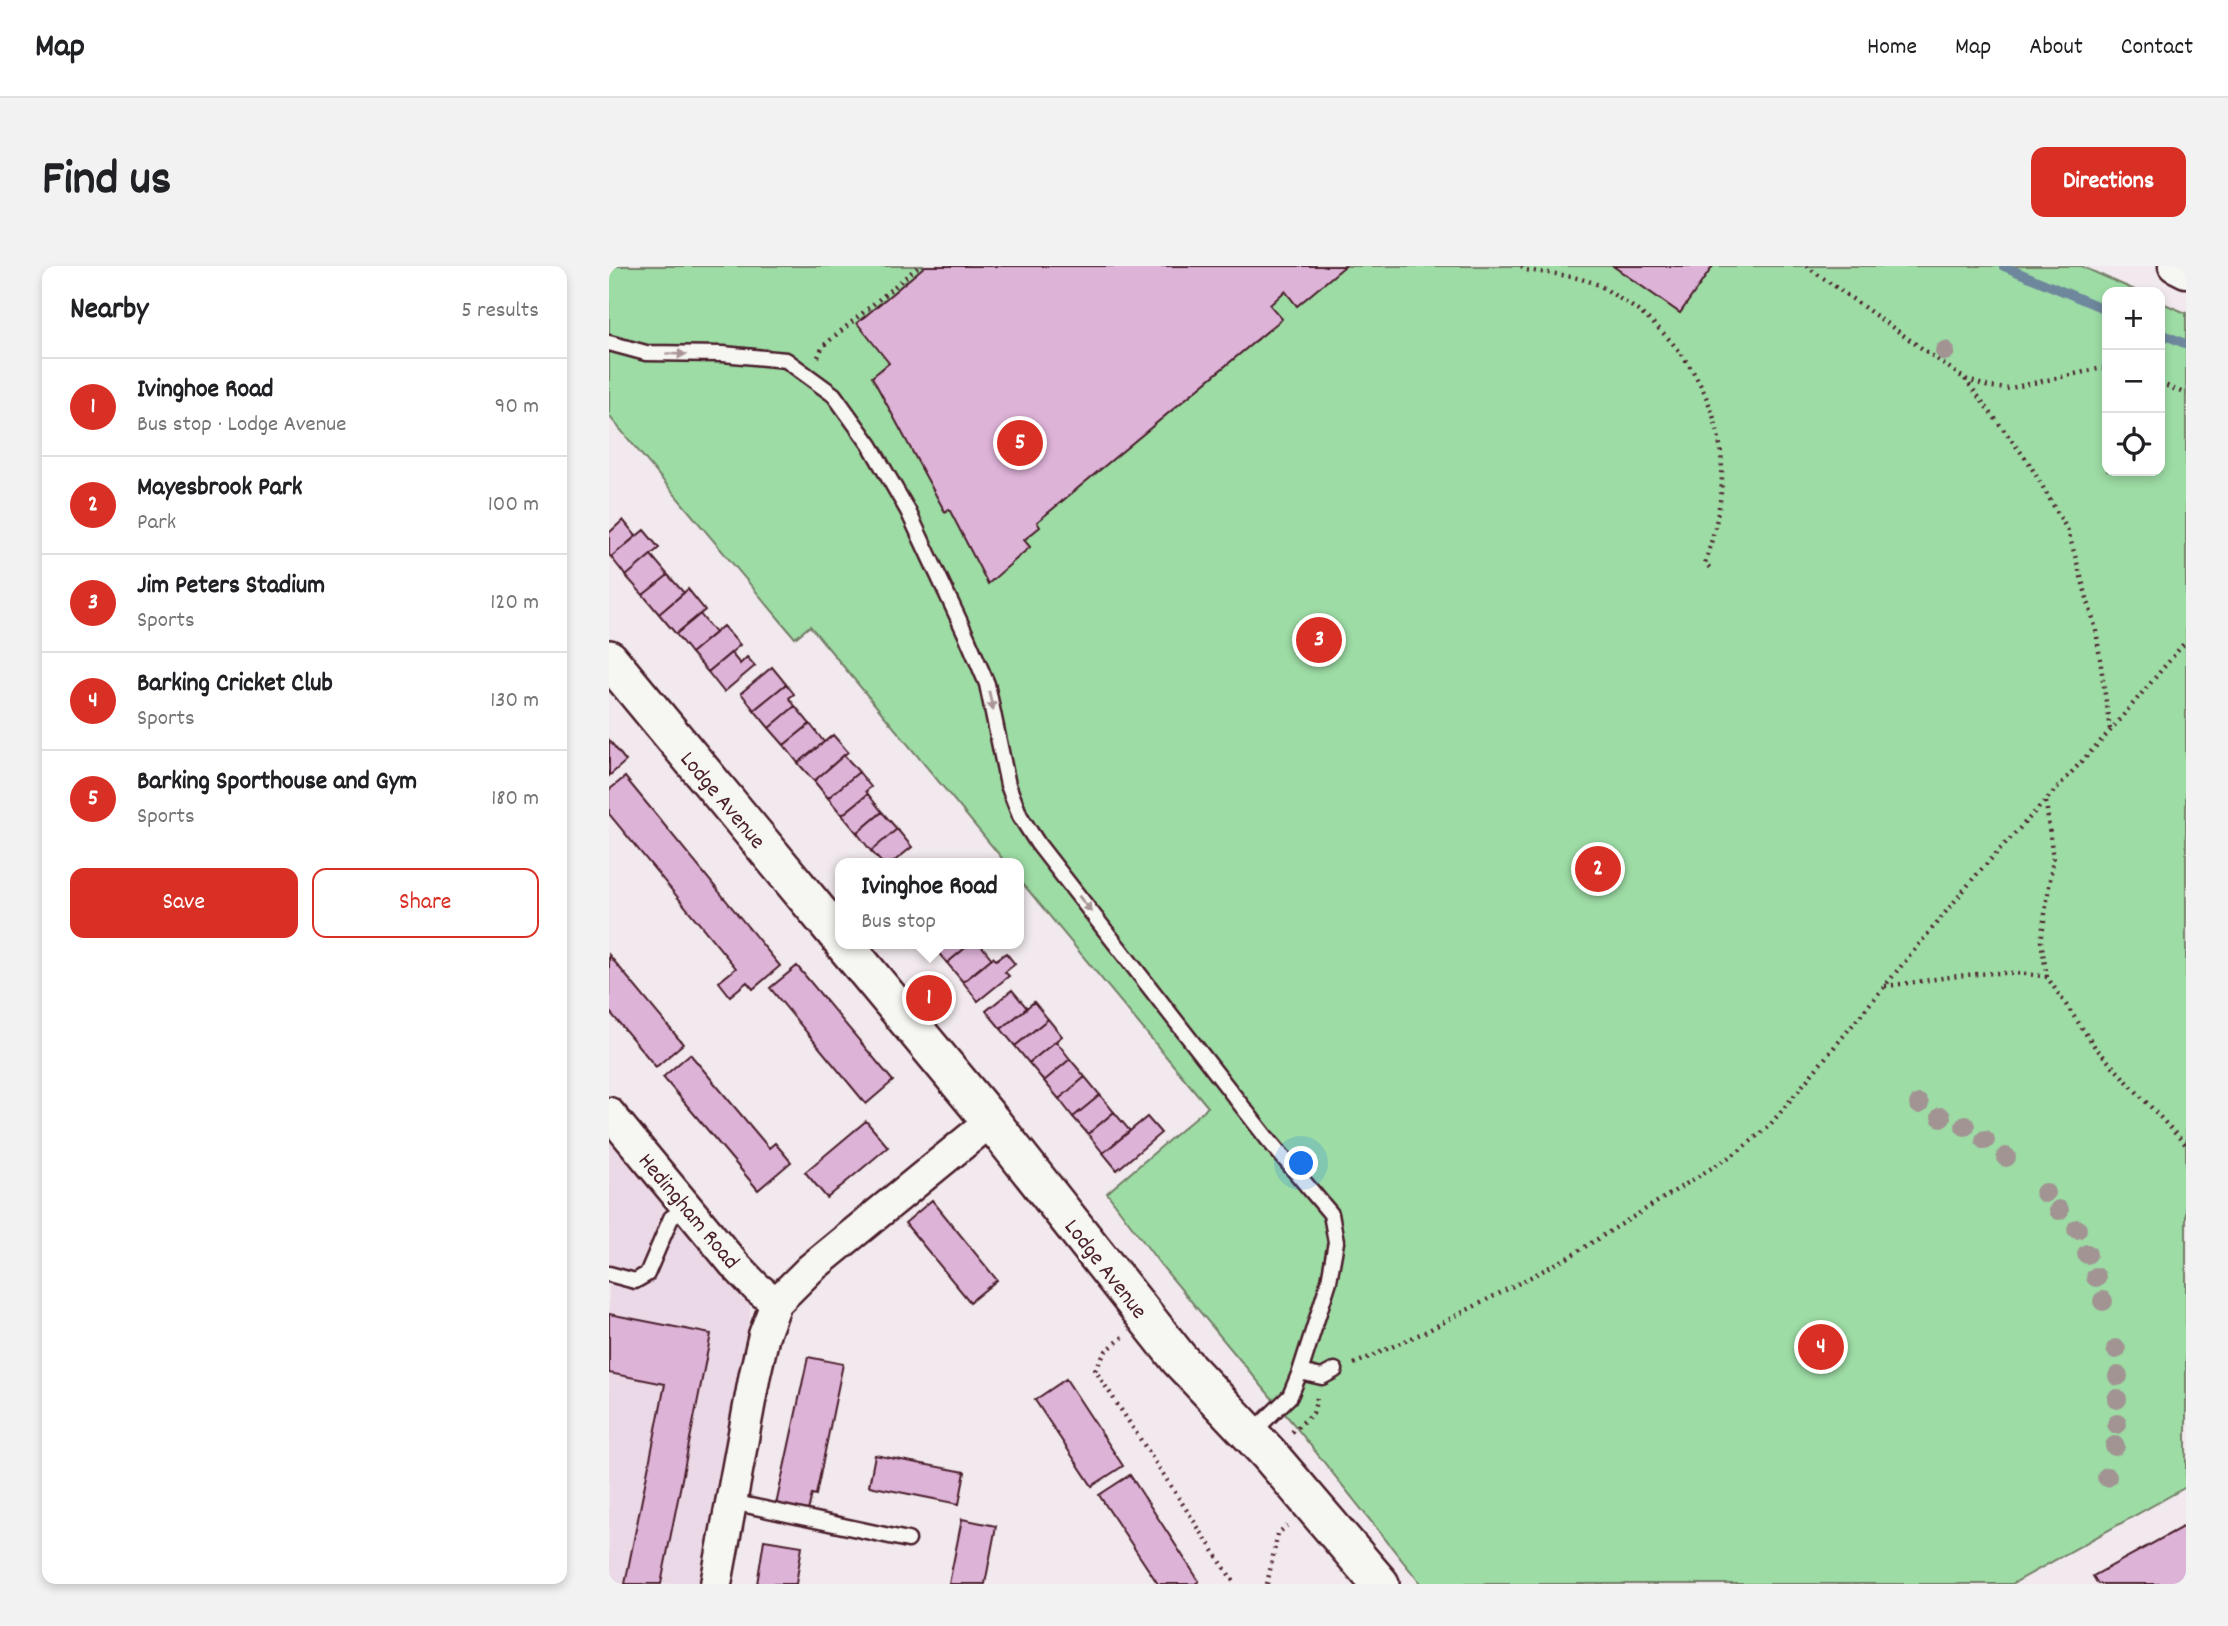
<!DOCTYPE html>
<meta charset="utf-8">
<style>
:root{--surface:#fff;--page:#f2f2f2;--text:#202124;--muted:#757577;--line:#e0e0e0;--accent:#d93025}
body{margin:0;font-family:Dekko,sans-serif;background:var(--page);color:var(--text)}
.controls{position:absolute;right:21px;top:21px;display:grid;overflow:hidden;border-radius:14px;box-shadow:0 4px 10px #0003}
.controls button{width:63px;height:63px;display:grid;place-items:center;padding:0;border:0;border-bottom:2px solid var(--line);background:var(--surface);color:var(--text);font:35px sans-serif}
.you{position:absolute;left:693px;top:898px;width:24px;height:24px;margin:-18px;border:5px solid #fff;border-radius:50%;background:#1a73e8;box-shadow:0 0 0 10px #1a73e833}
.badge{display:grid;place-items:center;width:46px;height:46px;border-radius:50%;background:var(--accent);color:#fff;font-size:23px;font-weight:700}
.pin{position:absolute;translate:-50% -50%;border:4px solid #fff;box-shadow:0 2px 7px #0006}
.popup{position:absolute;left:226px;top:592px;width:189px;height:91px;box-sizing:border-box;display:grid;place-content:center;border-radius:14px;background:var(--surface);filter:drop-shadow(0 2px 5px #0005);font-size:23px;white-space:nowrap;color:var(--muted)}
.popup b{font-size:26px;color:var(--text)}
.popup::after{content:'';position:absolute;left:50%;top:100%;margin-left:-14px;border:14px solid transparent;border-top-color:var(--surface)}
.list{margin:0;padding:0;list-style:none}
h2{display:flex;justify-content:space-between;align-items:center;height:91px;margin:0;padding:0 28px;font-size:30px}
h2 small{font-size:23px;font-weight:400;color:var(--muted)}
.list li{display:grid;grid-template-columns:46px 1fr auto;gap:21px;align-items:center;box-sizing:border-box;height:98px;padding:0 28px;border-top:2px solid var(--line)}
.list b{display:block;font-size:26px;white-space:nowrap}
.list p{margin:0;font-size:23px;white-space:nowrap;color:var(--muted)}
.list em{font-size:23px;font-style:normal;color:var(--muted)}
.actions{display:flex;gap:14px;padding:21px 28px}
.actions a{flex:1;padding:16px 0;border:2px solid var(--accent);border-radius:14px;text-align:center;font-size:24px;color:var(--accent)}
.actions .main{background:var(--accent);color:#fff}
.icon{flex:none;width:38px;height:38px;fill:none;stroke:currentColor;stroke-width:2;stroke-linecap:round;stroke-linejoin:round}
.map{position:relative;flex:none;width:1577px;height:1318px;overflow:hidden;border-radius:14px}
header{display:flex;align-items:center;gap:42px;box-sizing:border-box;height:98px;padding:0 35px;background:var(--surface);border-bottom:2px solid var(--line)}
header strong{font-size:33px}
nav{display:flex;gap:38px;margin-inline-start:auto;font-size:24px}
.intro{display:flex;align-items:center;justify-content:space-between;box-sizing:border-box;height:168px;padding:0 42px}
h1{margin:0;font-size:49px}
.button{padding:18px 32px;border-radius:14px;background:var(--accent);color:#fff;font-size:24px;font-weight:700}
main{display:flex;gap:42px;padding:0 42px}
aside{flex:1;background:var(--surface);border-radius:14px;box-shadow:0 4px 10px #0003}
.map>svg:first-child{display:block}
.built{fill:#ebd9e7}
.green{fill:#9ddca5;stroke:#747e68;stroke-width:2}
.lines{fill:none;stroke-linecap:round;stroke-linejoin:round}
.stream{stroke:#6e879c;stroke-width:9}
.building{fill:#deb3d8;stroke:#4a1f2b;stroke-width:2}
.service-casing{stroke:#4a1f2b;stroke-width:19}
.minor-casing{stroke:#4a1f2b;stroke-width:35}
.tertiary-casing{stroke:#4a1f2b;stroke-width:42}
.path{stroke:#4a1f2b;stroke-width:4.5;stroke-dasharray:2 5;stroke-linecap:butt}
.service{stroke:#f6f6f2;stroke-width:14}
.minor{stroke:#f6f6f2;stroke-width:30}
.tertiary{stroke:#f6f6f2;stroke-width:37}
.tree{fill:#a19493}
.oneway{fill:#a99598}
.labels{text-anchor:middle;stroke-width:6;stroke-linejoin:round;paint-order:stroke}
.street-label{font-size:23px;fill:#4a1f2b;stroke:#f6f6f2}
</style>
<header>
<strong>Map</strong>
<nav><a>Home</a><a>Map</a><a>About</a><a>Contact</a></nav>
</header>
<div class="intro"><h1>Find us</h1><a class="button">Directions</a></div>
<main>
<aside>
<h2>Nearby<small>5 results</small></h2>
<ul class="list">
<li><span class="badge">1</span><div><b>Ivinghoe Road</b><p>Bus stop · Lodge Avenue</p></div><em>90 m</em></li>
<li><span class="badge">2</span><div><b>Mayesbrook Park</b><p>Park</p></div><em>100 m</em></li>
<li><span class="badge">3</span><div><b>Jim Peters Stadium</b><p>Sports</p></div><em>120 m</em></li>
<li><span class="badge">4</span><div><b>Barking Cricket Club</b><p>Sports</p></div><em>130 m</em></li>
<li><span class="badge">5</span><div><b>Barking Sporthouse and Gym</b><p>Sports</p></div><em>180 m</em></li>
</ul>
<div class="actions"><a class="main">Save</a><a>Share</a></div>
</aside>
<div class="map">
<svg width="1577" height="1318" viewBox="0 0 1577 1318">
<rect width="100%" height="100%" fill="#f1e9ed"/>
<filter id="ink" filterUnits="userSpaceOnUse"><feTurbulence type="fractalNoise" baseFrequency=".0143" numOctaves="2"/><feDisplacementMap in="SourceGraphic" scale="14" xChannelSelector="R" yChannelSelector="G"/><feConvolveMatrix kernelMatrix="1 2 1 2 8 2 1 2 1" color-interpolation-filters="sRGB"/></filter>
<g filter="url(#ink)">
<path class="built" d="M0,870L141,1038V1049L90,1318H0Z"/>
<path class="green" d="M0,0H1472L1530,26H1498V205H1551V36L1577,47V1221L1403,1318H812L682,1155L551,998L498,927L599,841L409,612V597H397L201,360L186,372L0,150Z"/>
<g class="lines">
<path class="stream" d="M1394,0L1498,44
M1551,67L1577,78"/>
</g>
<path class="building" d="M316,0H736L688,40L676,25L661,39L673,53L428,256L431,261L415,274L421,281L379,318L340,243L336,246L263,111L280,97L248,57Z
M1004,0H1104L1071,47Z
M14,254L27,270L2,291L0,289V267Z
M35,264L50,282L17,310L2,291Z
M42,289L59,309L34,329L17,310Z
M59,309L75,327L50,348L34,329Z
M79,323L96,344L67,368L50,348Z
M91,348L106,367L82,387L67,368Z
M114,360L131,379L99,406L82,387Z
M122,387L131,398L138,391L146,400L115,426L99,406Z
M163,401L177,418L145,444L132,427Z
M177,418L185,428L180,432L186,440L160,462L145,444Z
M186,440L201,458L175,479L160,462Z
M201,458L215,476L189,497L175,479Z
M224,469L239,486L205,515L189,497Z
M0,474L17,495L0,510Z
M235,489L250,506L219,532L205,515Z
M250,506L262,521L257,525L259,528L233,549L219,532Z
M16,511L171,700L144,723L138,716L121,730L110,716L127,702L0,548V524Z
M259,528L273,546L248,567L233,549Z
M273,546L288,563L262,585L248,567Z
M288,563L303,581L283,597H273L262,585Z
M322,678H361L338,697Z
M361,678H371L383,693L354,716L338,697Z
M397,687L406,698L396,706L400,710L369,735L354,716L384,691L387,694Z
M0,689L74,778L47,801L0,745Z
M188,700L284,815L257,838L161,722Z
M403,724L418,742L392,763L377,745Z
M425,736L439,753L406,780L392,763Z
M439,753L453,770L420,797L406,780Z
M447,775L461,793L435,815L420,797Z
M81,788L160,882L166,877L182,896L149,924L54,811Z
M461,793L476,811L450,833L435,815Z
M476,811L491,829L464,851L450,833Z
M491,829L505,846L479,868L464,851Z
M505,846L521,865L494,887L479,868Z
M538,851L552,867L508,904L494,887Z
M257,855L279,881L218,932L196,906Z
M323,934L388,1014L361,1036L296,957Z
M0,1048L102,1068L52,1318H16L56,1118L0,1107Z
M199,1091L234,1098L207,1229L203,1228L199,1245L167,1239Z
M457,1113L514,1200L483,1220L426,1134Z
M266,1189L356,1206L350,1238L260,1220Z
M521,1209L590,1315L586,1318H549L490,1229Z
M353,1253L387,1260L376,1318H340Z
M1577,1259V1318H1489L1484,1310Z
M155,1274L193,1280L187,1318H148Z"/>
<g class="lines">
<defs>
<path id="service" d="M0,77L37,87L114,88L177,94L225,129L261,179L299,245L358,371L378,418L399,519L411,550L429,578L657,871L722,948L727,976L720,1015L691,1106L681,1130L642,1168
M0,1008L26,1015L38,1008L62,952L79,941
M691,1106L713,1111L726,1104
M123,1236L299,1274"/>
<path id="minor" d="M1565,0L1577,6
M0,847L125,998L147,1021L167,1037
M107,1318L146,1108L155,1069L167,1037L201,1003L382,855"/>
<path id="tertiary" d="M0,393L231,672
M235,678L382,855L570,1093L659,1187L771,1318"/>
</defs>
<use href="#service" class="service-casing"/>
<use href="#minor" class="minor-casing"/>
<use href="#tertiary" class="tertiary-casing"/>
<path class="path" d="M913,0L916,4C939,7 963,9 985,17C993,20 1001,26 1008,31C1070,67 1113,134 1113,207C1113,238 1105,268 1096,297L1104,305
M1197,0L1356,113L1377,120L1397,123L1498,101
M209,91L214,80L310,0
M1356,113L1420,197L1459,265L1487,364L1501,464
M1551,117L1577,128
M1437,536L1444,593L1432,675L1438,711L1486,781L1577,879
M1276,720C1331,714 1382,700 1438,711
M514,1071L497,1085L486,1104L626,1318
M745,1098L818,1065L958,992L1130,885L1160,860L1369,607L1501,465L1577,375
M683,1166L704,1147L708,1132
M658,1318L669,1267L678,1260"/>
<use href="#service" class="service"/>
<use href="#minor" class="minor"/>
<use href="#tertiary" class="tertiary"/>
</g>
<g class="tree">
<circle cx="1336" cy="85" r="10"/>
<circle cx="1310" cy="838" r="10"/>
<circle cx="1332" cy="851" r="10"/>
<circle cx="1356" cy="860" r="10"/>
<circle cx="1376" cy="874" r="10"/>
<circle cx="1397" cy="891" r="10"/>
<circle cx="1436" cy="927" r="10"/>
<circle cx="1450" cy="944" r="10"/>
<circle cx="1468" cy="963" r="10"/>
<circle cx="1478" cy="988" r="10"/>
<circle cx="1487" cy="1011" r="10"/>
<circle cx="1494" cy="1035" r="10"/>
<circle cx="1507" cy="1083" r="10"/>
<circle cx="1509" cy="1110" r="10"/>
<circle cx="1508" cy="1133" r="10"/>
<circle cx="1508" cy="1158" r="10"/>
<circle cx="1506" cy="1180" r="10"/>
<circle cx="1498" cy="1211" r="10"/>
</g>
<defs><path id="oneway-solid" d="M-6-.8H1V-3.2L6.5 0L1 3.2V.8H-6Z" transform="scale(1.75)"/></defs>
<g class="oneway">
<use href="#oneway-solid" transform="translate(67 88) rotate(2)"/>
<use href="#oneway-solid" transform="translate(382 435) rotate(78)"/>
<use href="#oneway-solid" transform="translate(476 638) rotate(52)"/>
</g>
</g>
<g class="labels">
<g class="street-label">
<text transform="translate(115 533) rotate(50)" y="8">Lodge Avenue</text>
<text transform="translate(81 944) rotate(50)" y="8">Hedingham Road</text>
<text transform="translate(498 1002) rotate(52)" y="8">Lodge Avenue</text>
</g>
</g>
</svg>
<div class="controls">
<button>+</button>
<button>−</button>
<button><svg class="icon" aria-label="locate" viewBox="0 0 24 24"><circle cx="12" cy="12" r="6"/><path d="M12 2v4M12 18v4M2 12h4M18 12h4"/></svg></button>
</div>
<div class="you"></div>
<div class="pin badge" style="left:320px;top:732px">1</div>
<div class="popup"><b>Ivinghoe Road</b>Bus stop</div>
<div class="pin badge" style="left:989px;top:603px">2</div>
<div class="pin badge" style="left:710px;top:374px">3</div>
<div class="pin badge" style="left:1212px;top:1081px">4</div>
<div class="pin badge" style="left:411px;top:177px">5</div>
</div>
</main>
